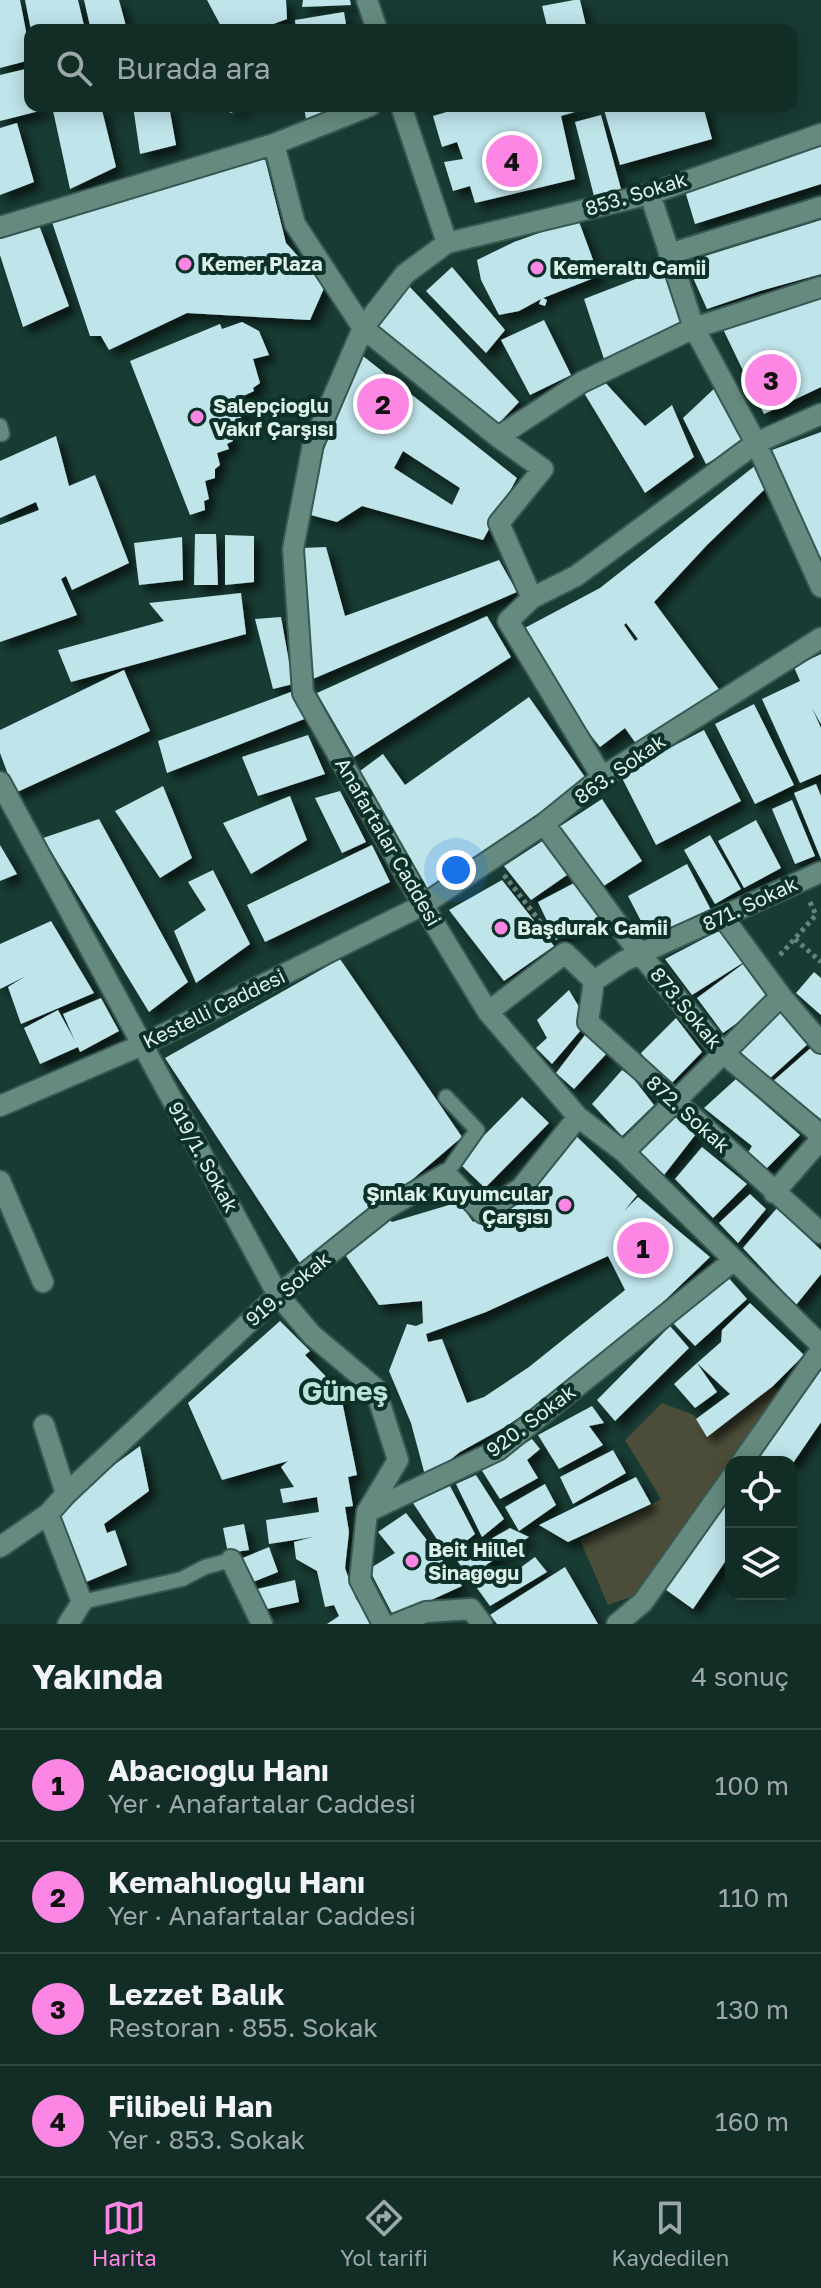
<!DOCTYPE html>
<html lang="tr">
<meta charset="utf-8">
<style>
:root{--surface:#122c26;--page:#1f3832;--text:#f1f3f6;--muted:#9ca7a7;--line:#314843;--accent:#fc86e3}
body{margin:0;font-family:"Golos Text",sans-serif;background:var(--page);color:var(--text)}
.controls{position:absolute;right:24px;bottom:24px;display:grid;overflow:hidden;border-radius:16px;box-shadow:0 4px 20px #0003}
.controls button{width:72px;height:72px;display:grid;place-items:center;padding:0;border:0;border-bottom:2px solid var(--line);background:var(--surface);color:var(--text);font:40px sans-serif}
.you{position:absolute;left:456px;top:870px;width:28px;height:28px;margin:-20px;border:6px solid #fff;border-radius:50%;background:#1a73e8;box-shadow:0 0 0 12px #1a73e833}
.badge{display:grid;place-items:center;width:52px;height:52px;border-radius:50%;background:var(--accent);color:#111;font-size:26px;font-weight:700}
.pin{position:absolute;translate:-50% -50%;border:4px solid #fff;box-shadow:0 2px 8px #0006}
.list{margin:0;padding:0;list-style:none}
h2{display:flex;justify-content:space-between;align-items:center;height:104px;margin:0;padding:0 32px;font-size:34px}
h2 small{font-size:26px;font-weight:400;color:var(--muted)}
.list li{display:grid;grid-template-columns:52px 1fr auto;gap:24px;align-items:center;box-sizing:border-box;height:112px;padding:0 32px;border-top:2px solid var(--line)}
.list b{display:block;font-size:30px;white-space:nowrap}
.list p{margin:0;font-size:26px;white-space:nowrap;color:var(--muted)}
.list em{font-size:26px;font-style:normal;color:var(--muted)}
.icon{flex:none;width:44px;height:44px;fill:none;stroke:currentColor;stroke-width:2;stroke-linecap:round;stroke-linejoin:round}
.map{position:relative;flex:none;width:821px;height:1624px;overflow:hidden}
.search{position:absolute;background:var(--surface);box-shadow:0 4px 20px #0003;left:24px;right:24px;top:24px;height:88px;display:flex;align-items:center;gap:20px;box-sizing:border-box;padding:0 28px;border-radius:16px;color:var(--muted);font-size:30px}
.sheet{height:552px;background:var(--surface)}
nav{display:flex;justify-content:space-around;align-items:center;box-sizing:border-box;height:112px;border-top:2px solid var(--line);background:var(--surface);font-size:22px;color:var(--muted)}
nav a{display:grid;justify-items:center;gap:4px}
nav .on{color:var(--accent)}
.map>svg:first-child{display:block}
.green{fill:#4b4d38}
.building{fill:#bfe4ea;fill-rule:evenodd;filter:url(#shadow)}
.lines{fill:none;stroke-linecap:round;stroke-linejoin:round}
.service-casing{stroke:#395851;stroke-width:18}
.pedestrian-casing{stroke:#395851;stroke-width:24}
.minor-casing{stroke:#395851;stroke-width:24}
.path{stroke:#65827b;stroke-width:5;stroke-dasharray:4 4;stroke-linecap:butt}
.service{stroke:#668a80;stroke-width:14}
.pedestrian{stroke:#668a80;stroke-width:20}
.minor{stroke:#668a80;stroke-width:20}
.poi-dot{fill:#fc86e3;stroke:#0d3129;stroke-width:3}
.labels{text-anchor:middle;stroke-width:8;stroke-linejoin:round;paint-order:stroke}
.street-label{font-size:20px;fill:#ddf0ea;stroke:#0d3129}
.poi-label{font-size:20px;font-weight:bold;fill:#ddf0ea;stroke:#0d3129;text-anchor:start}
.district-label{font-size:28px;font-weight:bold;fill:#bbe3d7;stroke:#0d3129}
</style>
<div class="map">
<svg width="821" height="1624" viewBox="0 0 821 1624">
<defs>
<filter id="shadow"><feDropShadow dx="7" dy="7" stdDeviation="4" flood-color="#0009"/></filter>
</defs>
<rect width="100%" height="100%" fill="#183b33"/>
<path class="green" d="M773,1386L788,1396L742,1462H731V1478L652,1589L608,1605L580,1540L661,1499L625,1440L662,1403L694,1415L707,1436Z"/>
<path class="building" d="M0,0H20L30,52V60L0,68Z
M25,0H78L85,30H31Z
M84,0H119L127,30H91Z
M207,0H286L287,19L257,30H223Z
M303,0H350L351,5L302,7Z
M574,0H580L587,30H548L542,6Z
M344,12L347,30H296L295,20Z
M30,68V106H42L43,110L0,121V75Z
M52,106H101L116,167L70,189Z
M133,106H169L176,145L140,154Z
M229,106H249V107L230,113Z
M304,106H341L306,120Z
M423,106H444V107L425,112Z
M467,106H596L561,116L575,179L475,203L470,186L453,191L444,162L463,159L457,142L442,147L433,116Z
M603,106H703L712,139L620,165Z
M601,115L621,189L594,196L575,122Z
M17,123L34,182L0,195V128Z
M821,146V184L695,224L685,191Z
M265,159L286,243L325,286L310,320L187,313L109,350L101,336H90L52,222Z
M578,219L599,276L543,298L547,300L545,306L539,304L541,299L519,311L499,315L481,280L477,260L514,242Z
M821,220V274L760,291L707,309L686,262Z
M39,225L69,306L23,327L0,255V238Z
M452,267L505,330L486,353L426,291Z
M664,268L685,329L606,365L584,299Z
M407,284L519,402L495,427L378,325Z
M821,293V387L764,414L722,327Z
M544,320L571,375L530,395L501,340Z
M242,322L259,331L269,355L253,359L260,383L253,388L254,391L239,398L246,413L240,415L242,420L228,426L233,441L227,444L229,449L217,453L220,465L215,469V478L205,481L209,499L204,501L205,510L190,515L130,361L220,324L222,329Z
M363,356L517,478L483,540L362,506L337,522L307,514V490ZM403,451L460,488L452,505L394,468Z
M601,378L645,426L672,405L694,457L645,493L581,388Z
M717,386L747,440L706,464L683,418Z
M821,432V566L772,450Z
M56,436L69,486L95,475L129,563L72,590L66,576L61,579L77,615L0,642V525L39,510L36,502L0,518V461Z
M756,465L768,486L707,545L654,602L721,692L683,719L679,714L637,745L625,728L600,747L551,684L519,631L600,588ZM626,623L638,639L635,641L624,625Z
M195,534H216L218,585H194Z
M225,535L254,536V582L225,585Z
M182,537L183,580L139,585L134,543Z
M326,547L345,616L499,560L517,592L308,681L301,548Z
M241,593L246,634L71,682L58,650L164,621L149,603Z
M487,616L511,657L354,757L317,693Z
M281,617L293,684L273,689L255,619Z
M821,654V724L812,708L821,728V774L800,783L762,699L800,681L794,667Z
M124,670L150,731L15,793L0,753V730Z
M299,689L312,716L167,773L158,741Z
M529,697L587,780L428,889L360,771L383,754L405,785Z
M754,704L794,785L755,804L715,724Z
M704,730L741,801L656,845L620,774Z
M308,735L325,774L258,796L242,757Z
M816,784L821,796V859L794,793Z
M163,786L192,858L160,878L115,811Z
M340,791L366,842L342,853L315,798Z
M290,796L307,840L251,874L223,823Z
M602,799L642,861L599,889L559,827Z
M792,800L815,856L795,864L772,809Z
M99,819L188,982L149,1012L43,838Z
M756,820L781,868L744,888L718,841Z
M710,835L741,889L715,904L684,850Z
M544,840L567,875L531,900L504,866Z
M0,845L17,874L0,881Z
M372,845L390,882L265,942L247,905Z
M687,864L712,912L653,944L628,896Z
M213,870L250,944L196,983L174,931L206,910L188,882Z
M502,880L554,946L504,981L449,910Z
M576,882L601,917L556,940L538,902Z
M51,921L94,993L21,1024L8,987L26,976L0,989V944Z
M722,929L744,962L692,995L665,959Z
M340,959L462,1137L305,1271L165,1058Z
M743,964L769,1000L723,1033L697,998Z
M814,972L821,978V1015L796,993Z
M569,990L582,1012L581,1030L552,1064L536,1048L547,1038L537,1020Z
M101,998L119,1031L80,1052L78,1047L40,1064L24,1028L58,1010L75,1041L63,1014Z
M779,1008L810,1042L768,1080L737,1048Z
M676,1018L702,1052L667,1088L641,1053Z
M585,1035L607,1053L574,1089L556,1073Z
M813,1046L821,1053V1119L771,1083Z
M622,1070L633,1078L654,1105L622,1136L592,1104Z
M736,1079L800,1135L765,1170L746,1156L752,1146L704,1108Z
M522,1097L549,1123L485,1188L458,1162Z
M675,1115L696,1134L664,1175L637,1150Z
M572,1132L637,1195L624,1211L638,1197L710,1257L640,1324L549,1397L505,1427L460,1452L426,1479L411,1423L389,1371L407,1324L416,1326L423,1323L422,1301L379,1305L344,1253L385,1216L392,1222L459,1202L473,1222L524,1191ZM608,1256L625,1290L529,1367L484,1397L467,1403L442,1339L428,1342L426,1334L486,1312Z
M702,1147L747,1184L713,1218L675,1179Z
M750,1194L766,1209L738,1243L719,1223Z
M777,1208L821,1250V1274L796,1305L743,1248Z
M727,1276L747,1299L695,1346L673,1323Z
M750,1303L804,1355L773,1386L707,1437L696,1419L730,1394L697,1363L721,1342L722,1330Z
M280,1321L310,1351L305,1355L340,1391L357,1475L348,1477L353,1506L345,1507L349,1532L345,1568L356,1599L372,1622L370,1624H327L339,1616L334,1605L325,1607L317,1571L296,1559L294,1542L313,1537L269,1544L266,1520L319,1512L317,1497L283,1503L280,1489L294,1487L281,1467L288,1461L222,1480L188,1403Z
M670,1326L689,1348L615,1421L597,1400Z
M697,1363L717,1392L695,1408L674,1384Z
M816,1364L821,1369V1422L791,1466V1462H748Z
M592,1406L604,1423L589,1426L603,1445L559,1469L538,1435Z
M532,1439L540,1449L527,1460L538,1478L500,1499L481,1469Z
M140,1446L149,1491L104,1524L107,1533L115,1530L127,1565L79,1585L54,1516L92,1481Z
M613,1450L626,1473L573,1504L560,1477Z
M476,1475L504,1519L482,1537L456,1484Z
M636,1477L651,1504L568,1542L539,1525Z
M545,1484L556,1505L519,1531L505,1507Z
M450,1486L475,1534L448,1556L413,1503Z
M731,1487V1553L693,1609L662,1587Z
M406,1513L462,1586L394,1617L369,1569L395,1553L378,1532Z
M244,1524L249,1550L228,1553L223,1528Z
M510,1528L529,1537L486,1565L498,1584L535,1557L547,1572L490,1606L456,1559Z
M269,1547L278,1572L248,1584L238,1560Z
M565,1567L598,1624H497L490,1615Z
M295,1580L299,1602L258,1611L253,1590Z"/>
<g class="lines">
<defs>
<path id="service" d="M0,426L2,434
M446,1174L477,1130L446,1097
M82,1602L182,1579L205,1567L231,1560"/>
<path id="pedestrian" d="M367,0L377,30
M401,106L447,243
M694,328L821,287
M602,777L508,621L532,598L576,576L756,443
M0,1106L142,1045L423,905"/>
<path id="minor" d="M821,134L650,194L447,243L405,274L363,328L313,444L293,549L303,693L423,905L488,1012L578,1117L624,1152L821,1345
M274,144L295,224L363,328L498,437L543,469L499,523L532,598
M650,194L694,328L756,443L821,587
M0,227L274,144L370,106
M669,254L821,207
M498,437L582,382L694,328
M756,443L821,414
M0,782L278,1295L312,1335L375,1388L398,1460L367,1512L360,1580L383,1624
M544,824L640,954L723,1053L821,1135
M423,905L544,824L602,777L821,638
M723,917L781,996L821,1043
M594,981L588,1022L821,1233
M594,981L624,961L821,872
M488,1012L565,953L594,981
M624,1152L781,996
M0,1181L43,1282
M774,1193L821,1139
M44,1425L66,1494
M742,1462L821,1350
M367,1512L498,1450L734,1260
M48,1514L82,1602L68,1624
M0,1547L48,1514L66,1494L278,1295L387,1208L446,1174L483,1213L521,1188L578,1117
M231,1560L262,1624
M396,1624L426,1612L471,1609L482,1624
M617,1624L643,1602L731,1478"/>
</defs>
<use href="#service" class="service-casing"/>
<use href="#pedestrian" class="pedestrian-casing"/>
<use href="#minor" class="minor-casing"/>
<path class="path" d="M504,875L552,937
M795,939L821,962
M780,955L816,915L809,900"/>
<use href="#service" class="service"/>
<use href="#pedestrian" class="pedestrian"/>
<use href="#minor" class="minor"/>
</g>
<g class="poi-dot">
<circle cx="185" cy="264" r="8"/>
<circle cx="537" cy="268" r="8"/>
<circle cx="197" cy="417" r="8"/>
<circle cx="501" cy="928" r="8"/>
<circle cx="565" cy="1205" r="8"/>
<circle cx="412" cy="1561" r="8"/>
</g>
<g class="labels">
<g class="street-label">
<text transform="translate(636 194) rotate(-17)" y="7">853. Sokak</text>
<text transform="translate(620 769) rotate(-35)" y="7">863. Sokak</text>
<text transform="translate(388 842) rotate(60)" y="7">Anafartalar Caddesi</text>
<text transform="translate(750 904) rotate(-25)" y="7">871. Sokak</text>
<text transform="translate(686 1008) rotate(50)" y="7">873.Sokak</text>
<text transform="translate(214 1009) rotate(-26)" y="7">Kestelli Caddesi</text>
<text transform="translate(688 1114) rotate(42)" y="7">872. Sokak</text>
<text transform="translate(203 1157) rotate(61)" y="7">919/1. Sokak</text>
<text transform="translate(288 1289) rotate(-40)" y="7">919. Sokak</text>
<text transform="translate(531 1421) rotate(-37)" y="7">920. Sokak</text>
</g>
<g class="poi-label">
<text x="201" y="271">Kemer Plaza</text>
<text x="553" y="275">Kemeraltı Camii</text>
<text x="213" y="413">Salepçioğlu<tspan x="213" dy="23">Vakıf Çarşısı</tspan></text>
<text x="517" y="935">Başdurak Camii</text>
<text x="549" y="1201" text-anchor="end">Şınlak Kuyumcular<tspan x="549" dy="23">Çarşısı</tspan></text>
<text x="428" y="1557">Beit Hillel<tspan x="428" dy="23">Sinagogu</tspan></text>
</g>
<g class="district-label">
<text x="345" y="1401">Güneş</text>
</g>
</g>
</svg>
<div class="controls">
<button><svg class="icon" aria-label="locate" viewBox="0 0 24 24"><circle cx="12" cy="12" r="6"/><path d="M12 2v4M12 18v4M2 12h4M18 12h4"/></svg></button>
<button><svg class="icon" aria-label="layers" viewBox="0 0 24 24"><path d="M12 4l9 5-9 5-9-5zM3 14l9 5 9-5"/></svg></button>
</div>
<div class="you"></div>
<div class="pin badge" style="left:643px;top:1248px">1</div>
<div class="pin badge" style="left:383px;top:404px">2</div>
<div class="pin badge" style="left:771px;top:380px">3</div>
<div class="pin badge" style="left:512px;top:161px">4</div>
<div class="search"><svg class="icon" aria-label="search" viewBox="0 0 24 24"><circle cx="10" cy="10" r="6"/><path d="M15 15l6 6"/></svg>Burada ara</div>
</div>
<section class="sheet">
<h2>Yakında<small>4 sonuç</small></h2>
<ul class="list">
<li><span class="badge">1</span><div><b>Abacıoğlu Hanı</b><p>Yer · Anafartalar Caddesi</p></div><em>100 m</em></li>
<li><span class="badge">2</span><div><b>Kemahlıoğlu Hanı</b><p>Yer · Anafartalar Caddesi</p></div><em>110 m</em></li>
<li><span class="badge">3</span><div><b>Lezzet Balık</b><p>Restoran · 855. Sokak</p></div><em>130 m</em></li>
<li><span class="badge">4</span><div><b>Filibeli Han</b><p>Yer · 853. Sokak</p></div><em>160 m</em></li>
</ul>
</section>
<nav>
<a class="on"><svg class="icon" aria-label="map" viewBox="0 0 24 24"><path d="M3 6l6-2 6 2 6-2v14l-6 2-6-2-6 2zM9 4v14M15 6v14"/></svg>Harita</a>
<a><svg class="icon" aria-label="directions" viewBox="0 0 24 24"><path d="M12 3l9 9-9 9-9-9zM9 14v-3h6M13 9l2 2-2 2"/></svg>Yol tarifi</a>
<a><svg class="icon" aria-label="saved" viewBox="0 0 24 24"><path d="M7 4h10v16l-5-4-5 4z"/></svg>Kaydedilen</a>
</nav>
